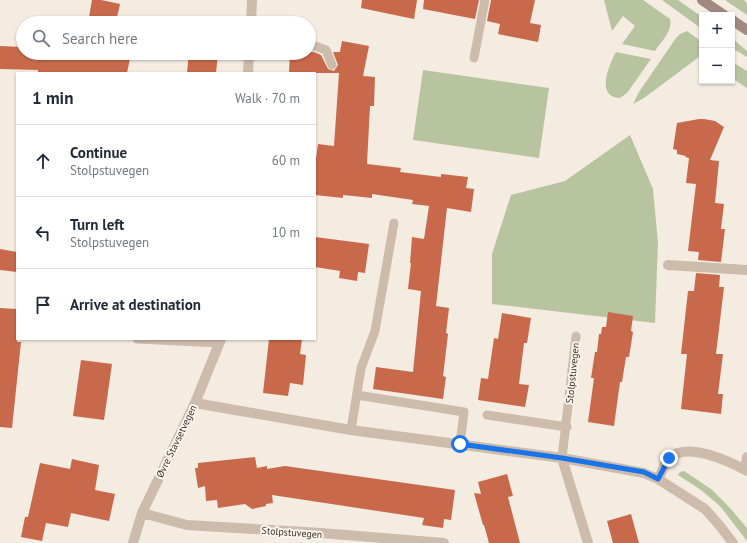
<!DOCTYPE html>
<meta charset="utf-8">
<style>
:root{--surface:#fff;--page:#f2f2f3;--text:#1f2937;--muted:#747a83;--line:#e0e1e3}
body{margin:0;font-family:"PT Sans",sans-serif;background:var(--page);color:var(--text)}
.controls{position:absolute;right:12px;top:12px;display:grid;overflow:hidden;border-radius:0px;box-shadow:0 1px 3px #0004}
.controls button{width:36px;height:36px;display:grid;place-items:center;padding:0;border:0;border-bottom:1px solid var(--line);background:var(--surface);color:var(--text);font:20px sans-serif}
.stop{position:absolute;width:12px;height:12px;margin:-9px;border:3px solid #1a73e8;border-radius:50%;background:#fff}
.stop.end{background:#1a73e8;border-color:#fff;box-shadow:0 1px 4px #0008}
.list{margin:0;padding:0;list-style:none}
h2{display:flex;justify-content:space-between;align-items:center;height:52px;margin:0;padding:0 16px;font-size:17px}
h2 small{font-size:13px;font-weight:400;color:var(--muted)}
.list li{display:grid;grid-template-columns:26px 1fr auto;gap:12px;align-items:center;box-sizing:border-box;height:72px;padding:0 16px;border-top:1px solid var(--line)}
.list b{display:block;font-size:15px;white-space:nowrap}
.list p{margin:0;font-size:13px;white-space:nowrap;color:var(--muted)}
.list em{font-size:13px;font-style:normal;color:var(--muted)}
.icon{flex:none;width:22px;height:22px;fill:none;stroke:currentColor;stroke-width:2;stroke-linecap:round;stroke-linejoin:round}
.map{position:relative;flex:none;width:747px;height:543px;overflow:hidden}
.search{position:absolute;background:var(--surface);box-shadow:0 1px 3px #0004;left:16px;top:16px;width:300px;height:44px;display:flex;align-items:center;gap:10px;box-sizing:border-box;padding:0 14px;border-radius:22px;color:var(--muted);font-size:15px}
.panel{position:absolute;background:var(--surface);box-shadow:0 1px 3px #0004;left:16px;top:72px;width:300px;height:268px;border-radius:0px}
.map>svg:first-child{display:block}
.green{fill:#b8c4a0}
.building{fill:#c8694b}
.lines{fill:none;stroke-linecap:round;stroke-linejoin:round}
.service{stroke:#cdbbac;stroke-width:9}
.minor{stroke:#cdbbac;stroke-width:10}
.secondary{stroke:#a18a7d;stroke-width:10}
.route{stroke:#1a73e8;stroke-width:5}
.labels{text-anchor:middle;stroke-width:4;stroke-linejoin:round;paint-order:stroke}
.street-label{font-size:10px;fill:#3b302b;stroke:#fbf5ee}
</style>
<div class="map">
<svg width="747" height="543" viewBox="0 0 747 543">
<rect width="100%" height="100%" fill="#f4ebe1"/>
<path class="green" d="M604,0H643L670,19C673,31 661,42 655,51L622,44L635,26L623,16L612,31Z
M662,0H678L702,17V29Z
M725,0H744L747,3V15Z
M687,31L702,42V59L699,57L644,98L633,104L639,92L676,38L680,34Z
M732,38L747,51V57L732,48Z
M616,52L651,59L627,93L620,98C595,97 609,65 616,52Z
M732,62L747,71V88L732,78Z
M423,70L549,88L539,158L413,140Z
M630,135L653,189L658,243L655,323L492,304V254L511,195L565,181Z
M684,471L711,489L730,508L747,528V541L720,506L701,490L678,475L680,472Z"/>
<path class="building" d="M92,0H101L120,4L116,22L89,17Z
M362,0H417L414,19L361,8Z
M424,0H479L475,19L423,9Z
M491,0H535L530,23L541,25L538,42L498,34L500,24L487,21Z
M342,41L369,46L363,76L375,77L374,106H370L367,164L401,168L400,172L441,177V174L468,177L466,188L474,189L471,212L447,208L436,306L449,308L446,333L448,334L443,376L446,377L443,399L373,389L376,367L413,372L421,291L408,289L411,263H410L412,237L424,239L429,206L412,204L413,200L372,194V198L343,195V198L315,195V166L318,144L334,146L339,73H289L290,53L314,52L321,55L328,69L334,71L338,65L333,52H340Z
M0,46L23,47V53H131L127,73H38V70L0,69Z
M189,53H218L216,73H187Z
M699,119H704L715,121L724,127L710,160L719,161L715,203L724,204L721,229H725L721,262L698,260L699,252L688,251L696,184L686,183L689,158L685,157L686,156L677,154V150L673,149L677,123Z
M315,237L369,244L365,273L358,272L357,281L339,278L340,271L315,267Z
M0,249L17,252V272L0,270Z
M696,273L720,275L719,287H724L716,354H723L718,394H723L721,414L681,409L687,354H681L688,291H694Z
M0,308L17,309V342H21L12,428L0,427Z
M608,312L633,316L631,331L633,332L629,357H626L622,382H620L614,426L588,422L594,378H591L595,352H597L599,334H601L602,327H606Z
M502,313L531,318L527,343H524L519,384L529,385L525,407L478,400L481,378L488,379L494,338L498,339Z
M269,339H302L300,354L306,355L303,385L290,383L288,396L263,393Z
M81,360L112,364L104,420L73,416Z
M255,457L257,468L267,466V469L285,466L455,490L451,520L444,519L443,528L422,525L424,518L272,495L273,503L266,504V506L252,509L245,504L218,508L217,500L206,501L205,486L198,488L195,468H198V463Z
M72,459L99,465L95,490L115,494L109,521L71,513L68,527L46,523L42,541L21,537L25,517H28L40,463L70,469Z
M507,474L513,496L508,497L520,543H489L484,525H483L474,493L481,494L478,482Z
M631,514L639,543H613L607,521Z"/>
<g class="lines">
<path class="service" d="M309,44L326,50L332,65
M474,58L485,0
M137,339L219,343
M357,395L464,412L460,444
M487,415L567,427
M351,430L361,368L375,331L394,223
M562,458L576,336"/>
<path class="minor" d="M251,23L252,0
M248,73L249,53
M668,265L747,270
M195,403L351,430L562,458L644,473L658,479L705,509L720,526L733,543
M562,458L588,543
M745,470L747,457
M658,479C662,473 665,461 670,457C688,442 729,461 747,471
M142,513L187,525L321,533L444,543
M133,543L142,513L195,403L221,339"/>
<path class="secondary" d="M702,0L724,15
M732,20L747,30"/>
</g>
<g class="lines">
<path class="route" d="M460,444L562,458L644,472L658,479L669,458"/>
</g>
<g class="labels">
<g class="street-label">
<text transform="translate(572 373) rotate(-84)" y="4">Stolpstuvegen</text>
<text transform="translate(176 441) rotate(-64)" y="4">Øvre Stavsetvegen</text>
<text transform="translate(292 532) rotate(4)" y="4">Stolpstuvegen</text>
</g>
</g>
</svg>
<div class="controls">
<button>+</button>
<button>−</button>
</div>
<div class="stop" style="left:460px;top:444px"></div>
<div class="stop end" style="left:669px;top:458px"></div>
<div class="search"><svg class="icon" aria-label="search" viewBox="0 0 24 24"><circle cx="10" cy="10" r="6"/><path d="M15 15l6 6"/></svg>Search here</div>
<section class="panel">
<h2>1 min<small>Walk · 70 m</small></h2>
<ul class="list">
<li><svg class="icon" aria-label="ahead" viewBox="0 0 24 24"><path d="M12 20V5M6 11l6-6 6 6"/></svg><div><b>Continue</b><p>Stolpstuvegen</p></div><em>60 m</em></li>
<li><svg class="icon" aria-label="left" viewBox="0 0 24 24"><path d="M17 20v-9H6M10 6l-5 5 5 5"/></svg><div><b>Turn left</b><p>Stolpstuvegen</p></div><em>10 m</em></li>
<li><svg class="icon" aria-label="arrive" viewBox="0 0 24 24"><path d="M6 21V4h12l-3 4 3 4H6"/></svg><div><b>Arrive at destination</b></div></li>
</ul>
</section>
</div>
